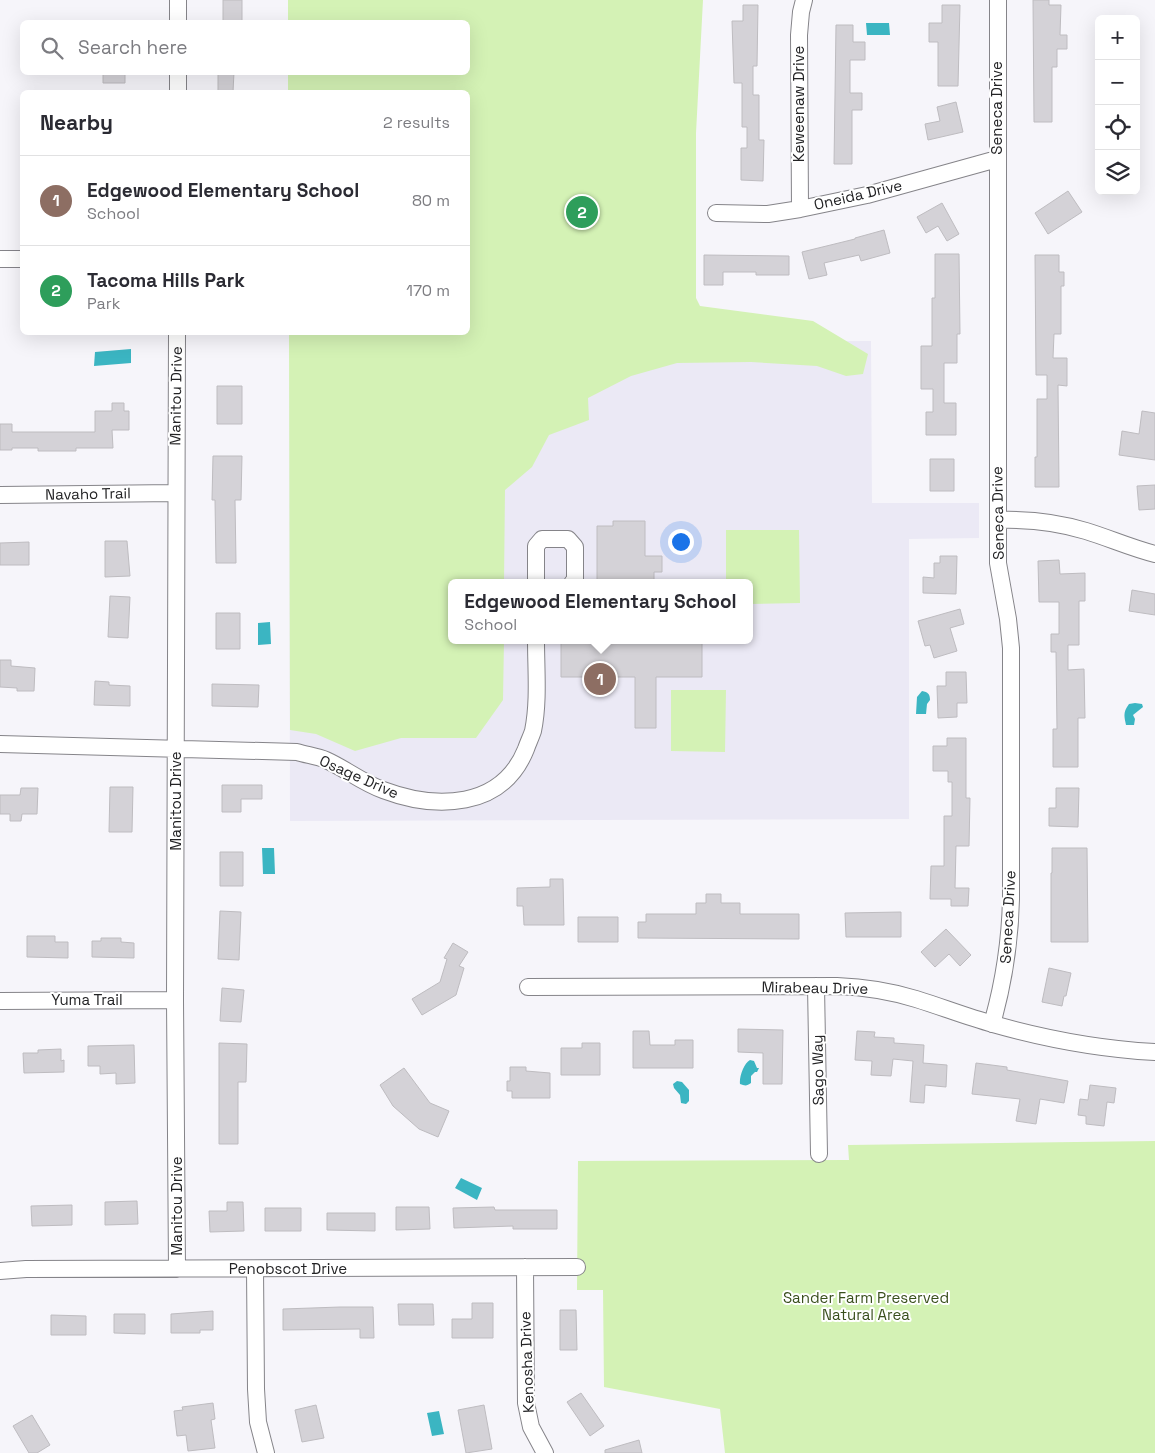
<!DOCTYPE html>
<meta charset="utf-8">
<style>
:root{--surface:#fff;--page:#f7f7f7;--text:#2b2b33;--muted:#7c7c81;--line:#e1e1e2;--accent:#0b8043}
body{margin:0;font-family:"Space Grotesk",sans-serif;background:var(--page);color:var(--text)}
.controls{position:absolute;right:15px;top:15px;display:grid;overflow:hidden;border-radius:8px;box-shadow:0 5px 20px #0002}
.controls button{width:45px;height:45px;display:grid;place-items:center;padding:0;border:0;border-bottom:1px solid var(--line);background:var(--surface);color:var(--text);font:25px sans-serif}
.you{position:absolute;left:680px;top:541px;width:18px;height:18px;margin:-12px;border:4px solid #fff;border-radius:50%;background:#1a73e8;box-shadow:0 0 0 8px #1a73e833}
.badge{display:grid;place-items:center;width:32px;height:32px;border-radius:50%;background:var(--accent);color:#fff;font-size:16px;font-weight:700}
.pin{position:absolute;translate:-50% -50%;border:2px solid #fff;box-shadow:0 1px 5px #0006}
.popup{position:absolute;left:448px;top:579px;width:305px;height:65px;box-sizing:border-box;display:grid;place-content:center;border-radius:8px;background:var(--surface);filter:drop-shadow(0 1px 4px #0005);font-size:16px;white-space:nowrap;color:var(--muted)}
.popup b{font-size:19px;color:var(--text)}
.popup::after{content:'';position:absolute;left:50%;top:100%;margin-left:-10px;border:10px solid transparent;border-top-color:var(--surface)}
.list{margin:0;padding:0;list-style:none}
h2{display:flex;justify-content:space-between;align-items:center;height:65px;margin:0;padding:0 20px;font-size:21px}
h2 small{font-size:16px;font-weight:400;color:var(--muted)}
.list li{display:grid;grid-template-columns:32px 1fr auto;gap:15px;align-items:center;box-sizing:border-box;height:90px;padding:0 20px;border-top:1px solid var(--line)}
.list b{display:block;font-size:19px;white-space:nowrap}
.list p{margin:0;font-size:16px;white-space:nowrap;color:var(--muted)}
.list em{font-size:16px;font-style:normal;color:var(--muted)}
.icon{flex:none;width:28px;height:28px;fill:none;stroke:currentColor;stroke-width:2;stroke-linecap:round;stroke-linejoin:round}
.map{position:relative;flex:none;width:1155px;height:1453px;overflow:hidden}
.search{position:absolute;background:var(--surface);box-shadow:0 5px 20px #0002;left:20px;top:20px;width:450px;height:55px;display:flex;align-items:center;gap:12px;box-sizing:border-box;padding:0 18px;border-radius:8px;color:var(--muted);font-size:19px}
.panel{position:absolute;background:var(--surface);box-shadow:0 5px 20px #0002;left:20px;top:90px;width:450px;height:245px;border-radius:8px}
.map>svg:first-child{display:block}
.built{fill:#ebe9f5;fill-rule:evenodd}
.green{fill:#d4f2b5}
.water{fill:#3bb5c2}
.building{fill:#d4d2d7;stroke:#bebcc0}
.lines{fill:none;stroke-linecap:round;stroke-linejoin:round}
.minor-casing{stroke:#858489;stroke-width:18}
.minor{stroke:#fff;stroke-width:16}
.labels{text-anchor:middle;stroke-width:4;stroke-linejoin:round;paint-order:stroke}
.street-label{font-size:15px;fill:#232325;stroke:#fff}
.park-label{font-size:15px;fill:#394f1c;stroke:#fff}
</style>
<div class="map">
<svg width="1155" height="1453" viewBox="0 0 1155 1453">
<rect width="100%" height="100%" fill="#f6f5fa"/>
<path class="built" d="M871,341L872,503H979V538L909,539V819L290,821L289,344ZM451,583H749V640H451Z"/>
<path class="green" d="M288,0H703L696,133V298L700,306L813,321L868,354L863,374L846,376L817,366L751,362L677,363L631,376L588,398L589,420L549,435L532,467L505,490L504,583H451V640H504L503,700L476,738H401L355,751L316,734L290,730L289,333L468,332V92H288V73L468,72V22H288Z
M726,530H799L800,603L749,604V583H726Z
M671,690H726L725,752L671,751Z
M1155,1141V1453H725L720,1409L604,1387L603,1290H577L578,1161L849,1160L848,1145Z"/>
<path class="water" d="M866,23H889L890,35H867Z
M131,349V363L94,366L95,352Z
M270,622L271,644L258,645V623Z
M922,691C928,692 930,694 930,700L927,704L926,714H916L917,697Z
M1135,703L1142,704L1143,707L1133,715L1135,719L1134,725H1126C1124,716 1123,712 1129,704Z
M262,848H274L275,874H263Z
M750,1060L754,1061L757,1068H759L757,1072H755L751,1076V1083C747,1086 745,1086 740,1084C739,1077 744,1063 750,1060Z
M677,1081L682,1082L689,1090V1101L686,1104L681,1103L680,1095L674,1088L673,1084Z
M461,1178L482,1188L477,1200L455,1188Z
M439,1411L444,1434L432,1436L427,1413Z"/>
<path class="building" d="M223,0H242V22H223Z
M1033,0H1049V5H1061L1060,35H1067V49H1057V67H1052V122H1034Z
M743,5H758L757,66H753V95H759V140H764L763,181L741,180V148H747V127H742V83H734L732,21H743Z
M942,5H960L958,86H938V42H929V23H942Z
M836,25H853V42H865V60H850V93H862V110H852V164H834Z
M103,72H125V83H103Z
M218,72H234L233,92H218Z
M956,102L963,132L928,140L925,124L940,121L937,107Z
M1068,191L1082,212L1048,234L1035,213Z
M942,203L959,234L947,241L938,226L926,233L917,217Z
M884,230L890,253L861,261L859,255L824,263L827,275L809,279L802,252L855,239V238Z
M935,254H959L960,334H957V363H944V403H956V435H926V412H933V389H921V346H932V298H935Z
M704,255L789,256V275H756V272H723V285H704Z
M1035,255H1059V272H1064V286H1061V334H1054L1053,358H1067V386L1058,385L1059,487H1035V457H1037V399H1047V375H1036Z
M217,386H242V424H217Z
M112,403H124V411H129V430H112L113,448H76V451H38V448H12V450H0V424H12V432H95V411H112Z
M1142,411L1155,413V460L1119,455L1122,431L1139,434Z
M213,456H242L241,500H235L236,563H216L215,500H212Z
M930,459H954V491H930Z
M1155,485V509L1139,510L1137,486Z
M613,521H645V556H662V572H654V582L597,583V526H613Z
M105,541H127L130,576L105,577Z
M29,542V565H0V543Z
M940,556H957L956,594L923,593V577L934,578V563H940Z
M1059,560L1060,574L1085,573V601H1079V645H1068V670L1084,669L1085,718H1078V767H1053V729H1057L1056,652H1051V634H1059V602H1039L1038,561Z
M1132,590L1155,594V615L1129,611Z
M110,596L130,597L128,638L108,637Z
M960,609L964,624L950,628L957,651L934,658L930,645L925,646L918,621Z
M216,613H240V649H216Z
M561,640H702V677H656V728H635V677H561Z
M0,660H11V666L35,668L34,691H17V688L0,687Z
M946,672H966L967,703H957V717L938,718L937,686H946Z
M95,681L109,682V685L130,686V706L94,705Z
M212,684L259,685L258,707L212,706Z
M947,738H966V798H970L969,846H956L955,888H969L968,906H951V899H930L931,866H944V816H952V782H948V771H933V746H947Z
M222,785H262V799H241V812H222Z
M110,787H133L132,832H109Z
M21,788H38L37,814H22L21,821H10V814H0V795H20Z
M1056,788H1079L1078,827L1049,826V808H1056Z
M1052,848H1087L1088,942H1051V873H1052Z
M220,852H243V886H220Z
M550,879H563L564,925H524L523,906H517V888L550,887Z
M706,894H721V903H740V914H799V939L638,938V922H646V914H696V903H706Z
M220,911L241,912L239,960L218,959Z
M901,912V937H846L845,913Z
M578,917H618V942H578Z
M946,929L971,955L960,966L949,954L935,967L921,952Z
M27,936H55V942H68V958L27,957Z
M101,938H121V942L134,943V958L92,957V941H101Z
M453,943L468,952L459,966L464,968L456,995L422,1015L412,999L440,982L447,959L444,958Z
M1049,968L1071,973L1066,996H1064L1062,1006L1042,1002Z
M222,988L244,990L241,1022L220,1021Z
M738,1029L783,1030L782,1084H763V1053L738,1052Z
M633,1031H649L650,1045H675V1040H693V1068H633Z
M857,1031L875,1032L874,1037L894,1038V1043L924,1045L923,1063L947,1065L946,1087L925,1085L924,1103L910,1102L913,1061L893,1059L891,1076L871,1075L872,1061L855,1060Z
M219,1043L247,1044L246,1082H238V1144H219Z
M582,1043H600V1075H561V1048H582Z
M134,1045L135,1083L116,1084V1073L100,1074V1066H88V1046Z
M61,1049V1061L64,1060V1072L24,1073L23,1053H38V1050Z
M976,1063L1007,1067V1070L1068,1081L1064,1103L1040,1099L1036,1124L1016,1121L1020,1099L972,1094Z
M510,1067H526V1071L550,1073V1098H512V1091H507V1081H510Z
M404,1068L430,1103L449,1111L438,1137L419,1129L393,1106L380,1085Z
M1090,1085L1116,1088L1114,1103L1107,1102L1104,1126L1086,1124V1116L1078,1115L1080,1099L1088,1100Z
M137,1201L138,1224L105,1225V1202Z
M227,1202H243L244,1231L210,1232L209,1211H227Z
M72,1205V1225L32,1226L31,1206Z
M396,1207H429L430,1229L396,1230Z
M494,1207L495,1210H557V1229H513V1226L454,1228L453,1208Z
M265,1208H301V1231H265Z
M327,1213H375V1231L327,1230Z
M472,1303H493V1338H452V1319H472Z
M398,1304H433L434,1325H399Z
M340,1307H373L374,1338H360V1329L283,1330V1309Z
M560,1310H576L577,1350H560Z
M213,1311V1330H200V1333H171V1314Z
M114,1314H145V1334L114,1333Z
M51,1315L86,1316V1335H51Z
M581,1393L604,1426L590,1436L567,1402Z
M213,1403L215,1419L211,1420L215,1448L188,1451L186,1435L177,1436L174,1411L183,1410L182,1407Z
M316,1405L324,1438L302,1442L295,1410Z
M484,1405L492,1449L466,1453L458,1410Z
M32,1415L50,1445L37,1453H29L13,1426Z
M639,1440L642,1453H605V1450Z"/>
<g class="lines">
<defs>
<path id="minor" d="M178,22V0
M178,92V72
M800,209L799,35L801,12L804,0
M716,213L768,214L800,209L867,195L997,159
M0,259H22
M177,332L175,1000L177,1269
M0,495L175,493
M998,520C1028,519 1057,522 1086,531C1109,538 1131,548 1155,554
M536,583V546L542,539H568L575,547V580L572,583
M0,744L297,752C306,755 317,756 326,760C346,769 363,783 383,790C436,810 502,809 526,749C528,743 531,737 533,731C539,702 536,670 536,640
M816,986L819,1154
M528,987L837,986C864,987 890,991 916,999C942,1007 967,1017 993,1024C1046,1039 1100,1049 1155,1052
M0,1001L175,1000
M992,1024C1004,982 1010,942 1011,899V648L1008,619L998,563V0
M525,1267L526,1403L531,1427L545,1453
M255,1269L256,1389L258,1422L266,1453
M0,1271L26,1269L577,1267"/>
</defs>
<use href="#minor" class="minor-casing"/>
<use href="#minor" class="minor"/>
</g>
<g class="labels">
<g class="street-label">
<text transform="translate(799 104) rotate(-90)" y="5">Keweenaw Drive</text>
<text transform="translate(997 108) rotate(-90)" y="5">Seneca Drive</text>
<text transform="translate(858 195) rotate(-13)" y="5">Oneida Drive</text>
<text transform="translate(176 396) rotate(-89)" y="5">Manitou Drive</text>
<text transform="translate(88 494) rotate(-1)" y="5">Navaho Trail</text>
<text transform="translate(998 513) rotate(-91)" y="5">Seneca Drive</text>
<text transform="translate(359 777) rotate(24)" y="5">Osage Drive</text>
<text transform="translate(176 801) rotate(-90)" y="5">Manitou Drive</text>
<text transform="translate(1008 917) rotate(-87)" y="5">Seneca Drive</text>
<text transform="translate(815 988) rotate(1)" y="5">Mirabeau Drive</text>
<text x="87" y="1005">Yuma Trail</text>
<text transform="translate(818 1070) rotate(-91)" y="5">Sago Way</text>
<text transform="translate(177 1206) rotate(-90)" y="5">Manitou Drive</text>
<text x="288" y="1274">Penobscot Drive</text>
<text transform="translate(527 1362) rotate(-92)" y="5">Kenosha Drive</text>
</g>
<g class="park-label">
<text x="866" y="1303">Sander Farm Preserved<tspan x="866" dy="17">Natural Area</tspan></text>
</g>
</g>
</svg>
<div class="controls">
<button>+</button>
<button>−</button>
<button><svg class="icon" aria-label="locate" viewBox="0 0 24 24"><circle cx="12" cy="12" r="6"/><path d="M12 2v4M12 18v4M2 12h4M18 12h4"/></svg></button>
<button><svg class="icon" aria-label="layers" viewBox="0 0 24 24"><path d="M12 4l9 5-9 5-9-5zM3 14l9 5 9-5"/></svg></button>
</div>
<div class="you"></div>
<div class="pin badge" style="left:600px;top:679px;background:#8d6e63">1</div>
<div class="popup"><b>Edgewood Elementary School</b>School</div>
<div class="pin badge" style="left:582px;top:212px;background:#2e9e5b">2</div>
<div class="search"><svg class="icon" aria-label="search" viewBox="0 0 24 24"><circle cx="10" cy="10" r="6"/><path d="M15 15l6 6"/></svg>Search here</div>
<section class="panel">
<h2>Nearby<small>2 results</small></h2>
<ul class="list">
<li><span class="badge" style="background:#8d6e63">1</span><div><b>Edgewood Elementary School</b><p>School</p></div><em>80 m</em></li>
<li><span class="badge" style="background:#2e9e5b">2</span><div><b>Tacoma Hills Park</b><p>Park</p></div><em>170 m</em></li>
</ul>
</section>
</div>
